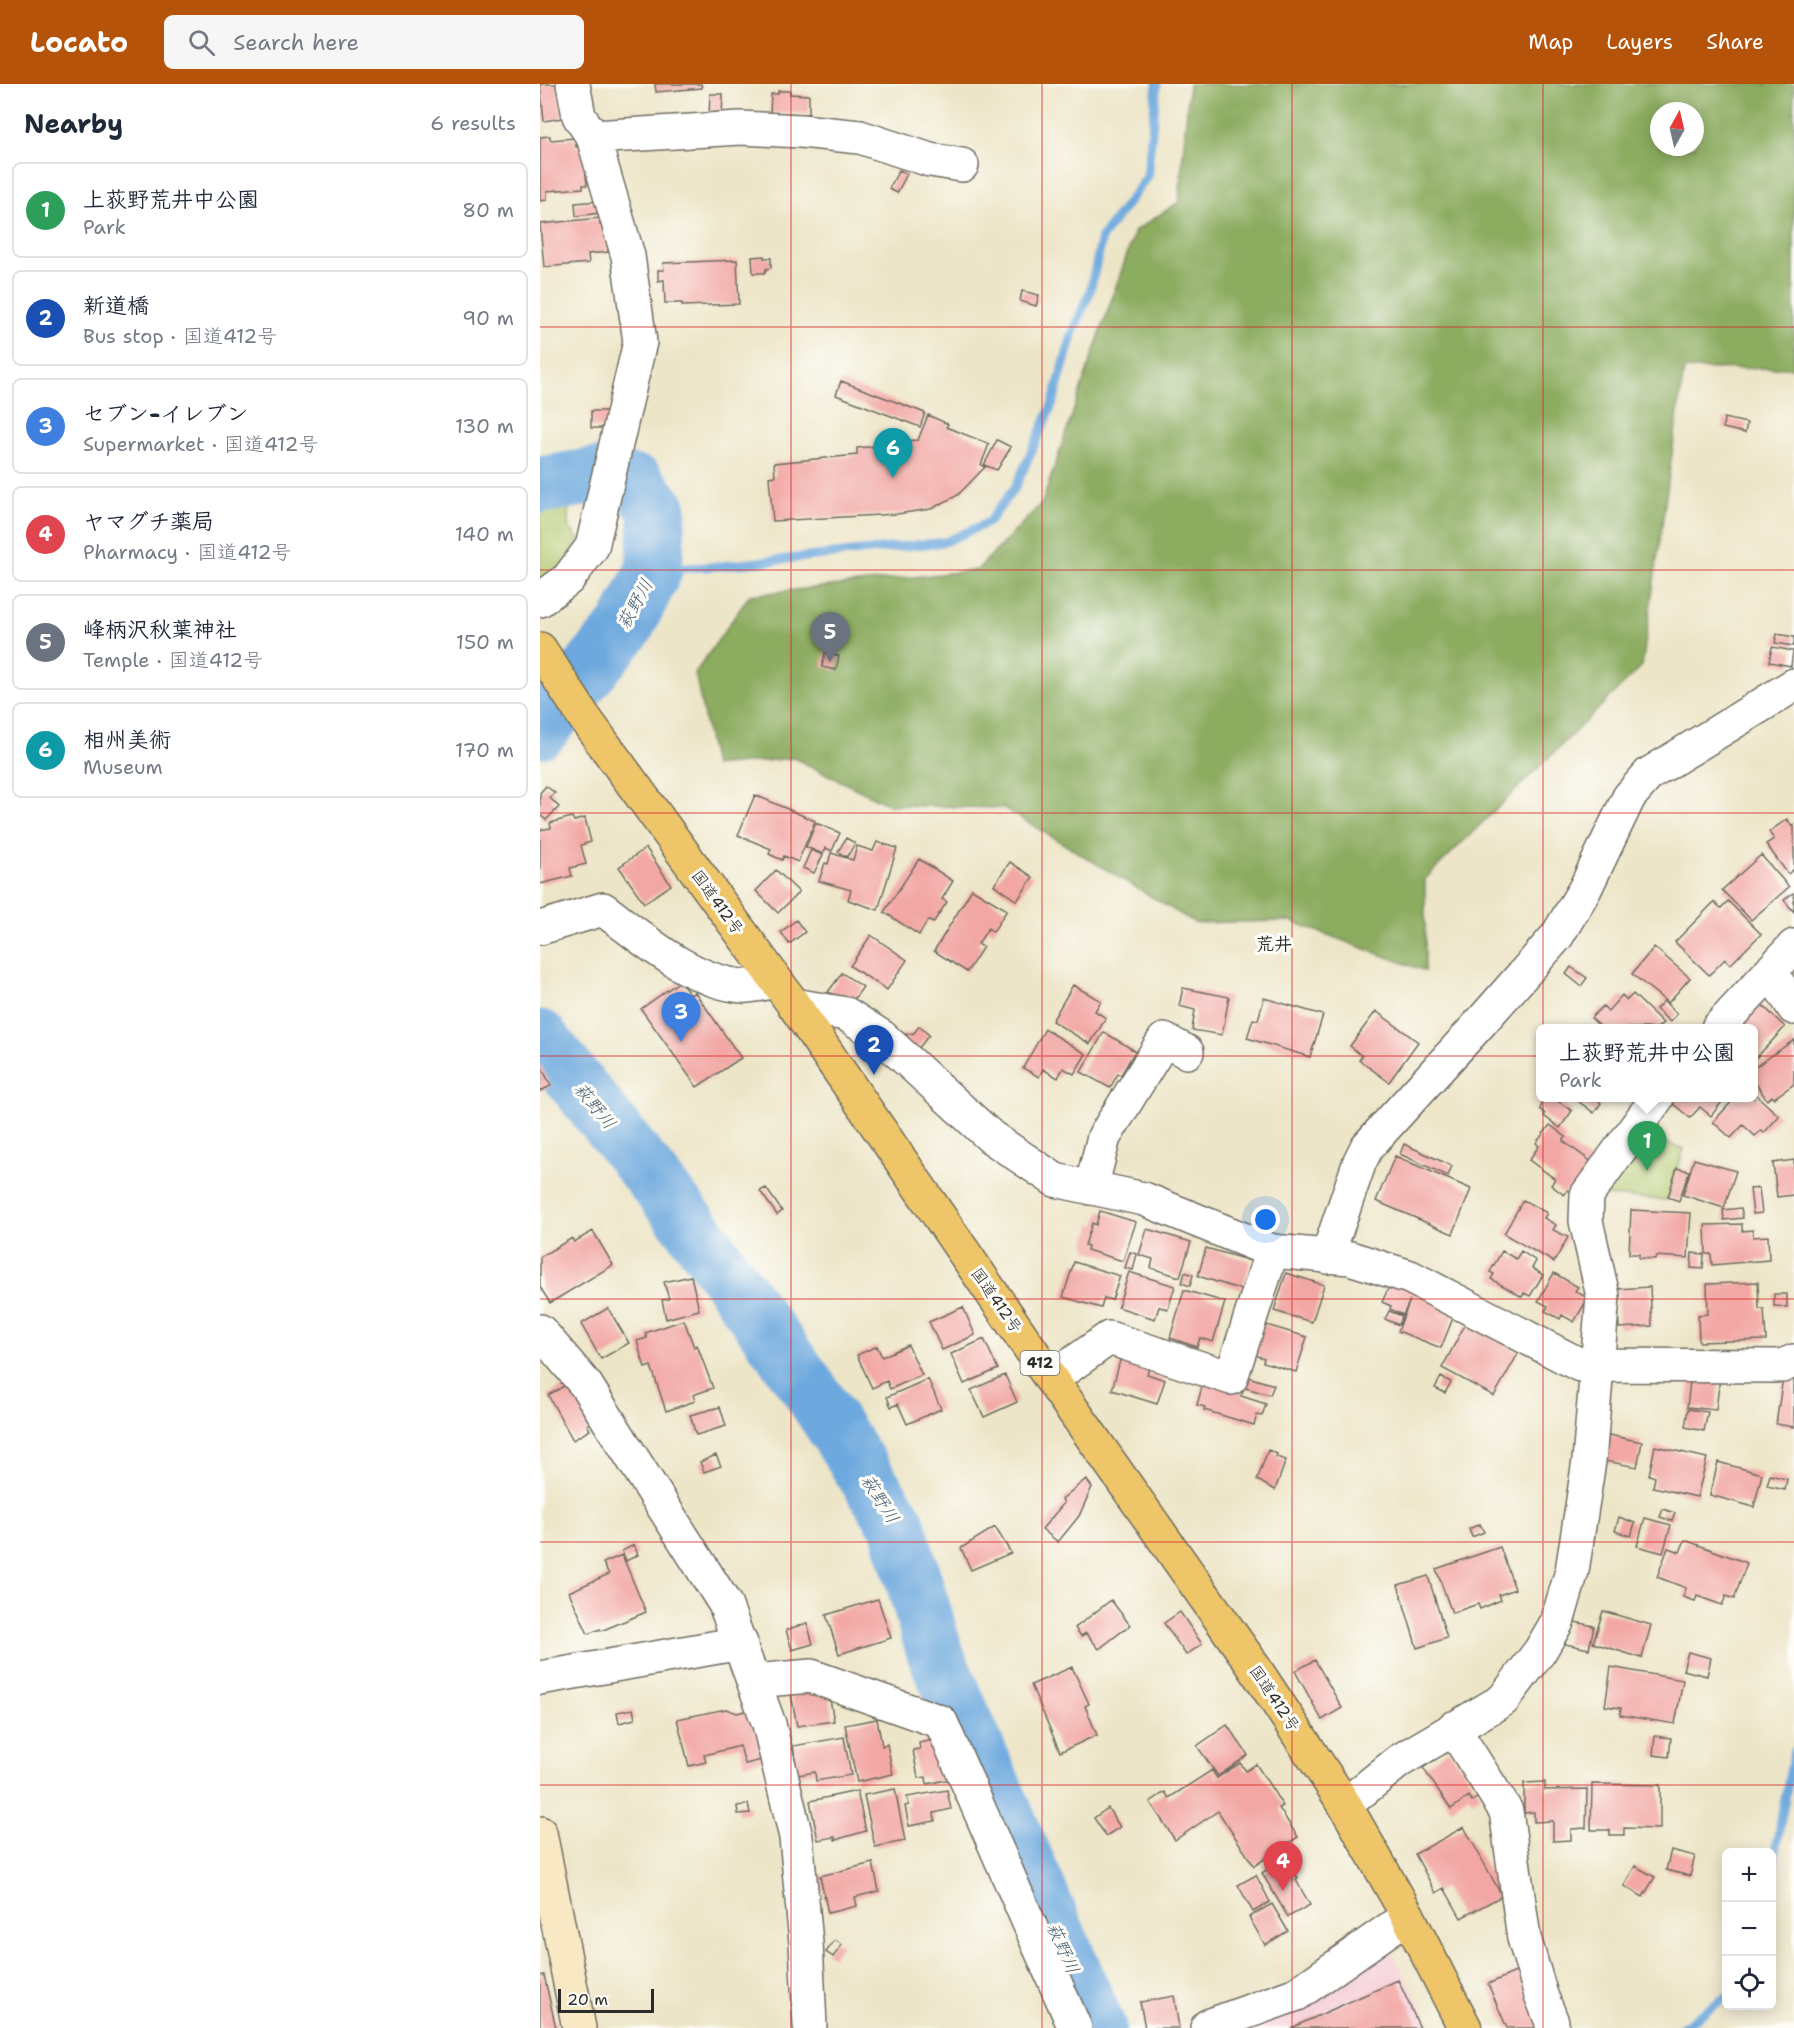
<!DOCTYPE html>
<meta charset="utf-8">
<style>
:root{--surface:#fff;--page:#f6f6f7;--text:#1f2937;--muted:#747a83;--line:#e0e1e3;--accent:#b45309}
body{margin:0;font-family:"Shantell Sans","Klee One",sans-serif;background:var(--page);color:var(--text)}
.controls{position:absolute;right:18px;bottom:18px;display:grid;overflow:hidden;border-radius:9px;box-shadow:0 3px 15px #0003}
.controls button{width:54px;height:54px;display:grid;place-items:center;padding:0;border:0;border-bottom:2px solid var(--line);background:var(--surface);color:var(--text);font:30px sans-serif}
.compass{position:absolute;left:1110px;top:18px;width:54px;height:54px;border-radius:50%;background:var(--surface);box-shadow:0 3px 15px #0003;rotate:8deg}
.scale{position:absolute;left:18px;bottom:15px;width:96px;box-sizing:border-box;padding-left:6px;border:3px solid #2b2b2b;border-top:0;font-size:16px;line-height:21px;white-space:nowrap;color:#2b2b2b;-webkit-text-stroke:4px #fdfcf7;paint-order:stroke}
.you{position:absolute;left:726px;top:1136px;width:21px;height:21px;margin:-15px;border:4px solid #fff;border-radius:50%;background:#1a73e8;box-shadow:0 0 0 9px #1a73e833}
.badge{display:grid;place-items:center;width:39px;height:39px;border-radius:50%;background:var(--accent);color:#fff;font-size:20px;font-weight:700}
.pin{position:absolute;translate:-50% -50px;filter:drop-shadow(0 2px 3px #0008)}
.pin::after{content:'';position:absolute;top:32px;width:21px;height:18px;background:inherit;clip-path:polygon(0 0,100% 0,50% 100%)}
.popup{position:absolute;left:996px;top:940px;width:222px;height:78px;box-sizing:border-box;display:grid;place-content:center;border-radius:9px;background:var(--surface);filter:drop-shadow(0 2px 4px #0005);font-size:20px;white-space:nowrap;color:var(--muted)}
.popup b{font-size:22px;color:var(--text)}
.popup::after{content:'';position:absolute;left:50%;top:100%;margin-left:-12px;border:12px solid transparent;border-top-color:var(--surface)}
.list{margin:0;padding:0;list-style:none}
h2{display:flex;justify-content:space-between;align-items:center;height:78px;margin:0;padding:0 24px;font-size:26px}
h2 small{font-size:20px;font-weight:400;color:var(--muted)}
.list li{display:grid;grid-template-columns:39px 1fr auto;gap:18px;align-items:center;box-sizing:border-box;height:96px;margin:0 12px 12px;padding:0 12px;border:2px solid var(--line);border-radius:9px}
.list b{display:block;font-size:22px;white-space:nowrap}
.list p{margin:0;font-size:20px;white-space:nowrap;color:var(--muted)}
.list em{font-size:20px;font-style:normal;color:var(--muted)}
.icon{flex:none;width:33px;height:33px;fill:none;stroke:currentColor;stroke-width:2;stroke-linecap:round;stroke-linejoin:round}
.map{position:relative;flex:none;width:1254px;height:1944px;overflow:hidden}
header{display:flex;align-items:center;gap:36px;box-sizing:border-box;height:84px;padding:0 30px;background:var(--accent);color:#fff}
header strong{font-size:28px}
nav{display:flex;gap:33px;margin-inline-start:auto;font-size:21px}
.search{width:420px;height:54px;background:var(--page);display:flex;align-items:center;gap:15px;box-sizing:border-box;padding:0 21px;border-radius:9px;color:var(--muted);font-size:22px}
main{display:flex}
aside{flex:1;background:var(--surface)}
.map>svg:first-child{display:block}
.built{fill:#f6cfd8}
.green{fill:#b0c76c;stroke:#6e794c;stroke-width:1.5}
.forest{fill:#8cac60;stroke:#5c6c46;stroke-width:1.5;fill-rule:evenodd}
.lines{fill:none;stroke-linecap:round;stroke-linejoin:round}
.stream{stroke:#6da9de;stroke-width:9}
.river{stroke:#6da9de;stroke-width:57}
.building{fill:#f2a7a4}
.street-casing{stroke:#6f6c62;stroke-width:36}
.secondary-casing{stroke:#6f6c62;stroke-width:36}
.highway-casing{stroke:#6f6c62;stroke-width:36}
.street{stroke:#fff;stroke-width:33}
.secondary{stroke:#f8e8c3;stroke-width:33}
.highway{stroke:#eec569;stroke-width:33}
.grid{fill:none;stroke:#d62828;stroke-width:1.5;stroke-opacity:0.55}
.labels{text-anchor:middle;stroke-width:6;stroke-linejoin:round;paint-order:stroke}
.shield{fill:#fdfcf7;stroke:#6a6a68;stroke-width:1.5}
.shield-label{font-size:15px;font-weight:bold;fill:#2b2b2b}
.street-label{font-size:16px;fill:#2b2b2b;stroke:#fdfcf7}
.water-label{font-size:18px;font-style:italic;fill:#455d73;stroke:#fdfcf7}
.neighbourhood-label{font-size:18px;font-weight:bold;fill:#2b2b2b;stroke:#fdfcf7}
</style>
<header>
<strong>Locato</strong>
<div class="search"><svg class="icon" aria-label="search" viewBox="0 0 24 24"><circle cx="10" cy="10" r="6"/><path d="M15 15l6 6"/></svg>Search here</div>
<nav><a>Map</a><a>Layers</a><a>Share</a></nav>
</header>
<main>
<aside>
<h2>Nearby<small>6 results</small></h2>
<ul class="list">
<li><span class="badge" style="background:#2e9e5b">1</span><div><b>上荻野荒井中公園</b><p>Park</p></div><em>80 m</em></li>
<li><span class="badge" style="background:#1a4fb4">2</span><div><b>新道橋</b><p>Bus stop · 国道412号</p></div><em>90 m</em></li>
<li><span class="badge" style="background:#3f7fe0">3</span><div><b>セブン-イレブン</b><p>Supermarket · 国道412号</p></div><em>130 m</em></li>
<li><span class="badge" style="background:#e0444e">4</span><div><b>ヤマグチ薬局</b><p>Pharmacy · 国道412号</p></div><em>140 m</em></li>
<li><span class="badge" style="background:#6b7280">5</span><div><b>峰柄沢秋葉神社</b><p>Temple · 国道412号</p></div><em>150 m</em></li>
<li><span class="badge" style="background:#0f9aa8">6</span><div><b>相州美術</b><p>Museum</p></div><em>170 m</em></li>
</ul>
</aside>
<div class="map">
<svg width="1254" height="1944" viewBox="0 0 1254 1944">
<rect width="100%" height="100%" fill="#fdfcf7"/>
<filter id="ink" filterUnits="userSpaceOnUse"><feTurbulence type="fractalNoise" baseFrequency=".0167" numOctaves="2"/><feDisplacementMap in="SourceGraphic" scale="12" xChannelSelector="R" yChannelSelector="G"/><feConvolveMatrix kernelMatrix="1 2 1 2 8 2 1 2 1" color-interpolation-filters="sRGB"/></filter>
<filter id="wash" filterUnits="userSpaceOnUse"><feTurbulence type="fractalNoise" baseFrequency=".008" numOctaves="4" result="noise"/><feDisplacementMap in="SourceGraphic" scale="24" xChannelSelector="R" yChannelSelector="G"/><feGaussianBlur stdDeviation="1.35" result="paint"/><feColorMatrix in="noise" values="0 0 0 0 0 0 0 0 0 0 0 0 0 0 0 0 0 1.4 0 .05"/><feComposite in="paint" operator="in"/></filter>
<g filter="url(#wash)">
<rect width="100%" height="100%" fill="#ede5c7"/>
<path class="built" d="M849,1862L892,1944H691Z"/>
<path class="green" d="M23,413L29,415L28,442L40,457L23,481L0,496V420Z
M1110,1053L1144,1065L1127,1116L1065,1112L1096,1057Z"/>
<path class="forest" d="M649,0H1254V284L1144,285L1102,582L885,795V887L750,837L655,839L464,724L349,721L254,674L174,682L155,589L210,511L437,486L502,419L595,147L639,118ZM1119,27H1155V63H1119Z"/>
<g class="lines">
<path class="stream" d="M114,486L182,482L405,458L449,438L476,402L513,319L532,251L550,207L562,153L607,93L617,0
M1232,1783L1254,1667
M1141,1944L1186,1913"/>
<path class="river" d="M0,401L55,392L97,400L118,426L114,486L86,542L0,646
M0,954L154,1146L268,1303L357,1440L395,1569L558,1944"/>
</g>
<g id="blocks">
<path class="building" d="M0,0H16L23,34L4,37Z
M115,0H161L162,4L116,8Z
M238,7H250V10L269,11V30L230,29L231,10H238Z
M170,10H183L182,34H169Z
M10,52V56L35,54L36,63L43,62L47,101H43V104L7,107V116L0,117V53Z
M359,86L367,90L357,109L349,105Z
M59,117L60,129L36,132L35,119Z
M60,134V141L65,140L68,168L48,170L49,179L4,183L0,140Z
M224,172V174H231V184L226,185L225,189H213L212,173Z
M197,176L199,220L142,222V219H125L124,196L118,197V186H124L123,179Z
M482,207L499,211L496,222L480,217Z
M301,297L385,329L380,343L296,311Z
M51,327H70V344H51Z
M388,331L408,340L406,343L449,360L441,381L445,383L418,411L391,425L357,430L233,437L229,393L235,392L234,379L317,371V364L348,361L347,358L378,356Z
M1184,334L1207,339L1205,349L1183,344Z
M457,356L471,363L457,386L444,381Z
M1237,550L1254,553V562L1235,559Z
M1232,563L1253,567L1251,582L1229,578Z
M285,569L299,572L296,586L282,583Z
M6,702L15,709L10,714L19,723L6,736L0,731V709Z
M215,711L275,737L258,778L244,772L242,776L229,770L231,765L198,751Z
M32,733L34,737L45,734L51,758L41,761L46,780L30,784L32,792L0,800V746L11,744L10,739Z
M1247,735L1252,742L1254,741V785L1248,790L1226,760L1234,755L1229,748Z
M276,739L300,749L292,767L286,764L283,770L266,763Z
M306,754L315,759L307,773L298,768Z
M337,758L357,764L338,826L308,816L311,806L279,797L285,779L288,780L291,769L313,776L317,762L333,767Z
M106,764L131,801L104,819L79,783Z
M271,766L283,771L274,789L263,784Z
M1221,771L1249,803L1211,836L1182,806Z
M379,775L413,797L402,815L407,818L393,839L388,836L379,851L344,828Z
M470,778L493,793L477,817L454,801Z
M236,786L259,808L238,829L216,807Z
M432,805L467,826L453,848L448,844L438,860L443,863L427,888L394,867Z
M1253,809L1254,810V828L1244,816Z
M1188,817L1221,850L1190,881L1185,875L1169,891L1135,858L1174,818L1181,824Z
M256,836L265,848L249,860L241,848Z
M331,851L367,876L347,906L310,882Z
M1114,863L1150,894L1128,919L1092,890Z
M1031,883L1047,894L1041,902L1026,890Z
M302,889L323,903L312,918L288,908Z
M140,897L150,911L155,908L201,974L157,1003L101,925Z
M533,901L561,917L555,927L566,934L550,960L512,937Z
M643,904L689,913L682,951L652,946L655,926L639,922Z
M1093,910L1123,939L1117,944H1062L1051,934L1063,922L1068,927L1082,911L1087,916Z
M724,914L783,931L770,973L707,954L713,935L718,936Z
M1124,917L1137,930L1130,938L1116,925Z
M1218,917L1245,943L1214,976V944H1198Z
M836,927L878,958L849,998L819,976L822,972L810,962Z
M379,942L389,951L375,969L356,952L374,949Z
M505,945L546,970L534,990L523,984L518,994L503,985L499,993L483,984Z
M564,948L595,967L581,991L578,990L570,1004L541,988Z
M1254,956V1000L1234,1014L1232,1012L1227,1016L1214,997V984Z
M0,980L11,1002L0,1007Z
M1214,1009L1239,1032L1224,1049L1221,1046L1215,1052L1203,1041L1191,1054L1173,1038L1195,1014H1214Z
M1004,1014H1013L1032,1027L1020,1044L1004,1032L1005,1030L1000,1025Z
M1034,1014H1060L1058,1016L1061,1019L1054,1029Z
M1134,1014L1135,1015L1185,1014L1171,1032L1160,1023L1150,1034L1131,1018Z
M1010,1041L1026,1053L1023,1057L1053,1079L1031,1108L1028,1106L1024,1111L1011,1101L1015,1095L989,1076L999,1062L996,1059Z
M864,1060L912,1082L908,1092L860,1070Z
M855,1072L931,1105L913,1150L836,1117Z
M1154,1075L1196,1087L1184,1124L1143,1111Z
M1254,1076V1111L1237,1113L1233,1079Z
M1137,1084L1149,1087L1139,1117L1128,1113Z
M226,1104L242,1127L237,1131L220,1107Z
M1219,1104L1222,1129L1213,1130L1210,1105Z
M983,1116L1007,1129L1004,1134L1016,1141L1013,1146L1028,1153L1014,1178L964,1150Z
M1201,1124L1203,1134L1184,1136L1183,1126Z
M1091,1126L1151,1129L1148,1174L1116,1172L1115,1175L1099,1174V1170H1089Z
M560,1127L596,1138L583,1177L547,1166L548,1162L545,1161L552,1139L556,1141Z
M1202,1140V1147L1213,1146V1153L1228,1152L1229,1176L1172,1181L1171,1170H1166L1165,1141Z
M607,1145L651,1158L640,1193L611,1184L613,1175L599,1171Z
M53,1147L73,1181L10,1219L0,1203V1173L32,1154L34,1158Z
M666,1164L711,1177L702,1206L658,1192Z
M962,1167L976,1175L981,1167L996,1177L992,1184L1003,1191L990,1212L984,1209L982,1213L951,1195L954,1190L950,1188Z
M590,1168L597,1170L593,1186L585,1184Z
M1152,1169L1164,1170L1163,1185L1151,1184Z
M534,1178L580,1192L572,1216L564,1214L561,1224L523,1213Z
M589,1188L635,1202L628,1225L619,1223L615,1235L578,1223Z
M645,1188L653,1191L650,1202L642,1199Z
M746,1189L784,1201L772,1238L734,1227Z
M1014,1189L1038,1203L1035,1207L1048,1214L1034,1238L1022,1231L1020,1235L1005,1227L1008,1222L998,1217Z
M151,1192L159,1226L126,1235L122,1216L129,1215L124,1198Z
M852,1196L915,1229L901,1264L858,1247L870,1216L863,1231L850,1225L851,1222L842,1218Z
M1218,1198L1219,1225H1224L1226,1256L1159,1258L1158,1231L1168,1230L1167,1200Z
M1110,1203L1112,1242L1079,1244L1077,1205Z
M644,1206L685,1218L673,1258L660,1254L657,1263L630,1254Z
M1234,1210H1247V1223L1234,1222Z
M423,1223L435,1251L402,1266L389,1238Z
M68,1224L89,1259L61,1275L41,1240Z
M849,1227L862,1232L859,1241L845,1235Z
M144,1236L154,1263L157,1261L173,1304L153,1311L155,1317L126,1327L111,1282L105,1284L97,1257L107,1254L105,1249Z
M926,1239L979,1268L954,1312L902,1284Z
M723,1240L767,1253L756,1288L723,1278L724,1274L714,1271Z
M444,1255L458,1285L424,1300L411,1270Z
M368,1261L382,1291L350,1305L347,1297L332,1304L317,1271L337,1262L342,1273Z
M581,1273L610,1281L607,1290L625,1296L617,1320L572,1306Z
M1244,1287L1254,1289V1343L1236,1340Z
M1151,1289L1180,1293L1176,1326L1147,1323Z
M465,1291L477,1318L444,1333L431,1306Z
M705,1292L734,1301L730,1311L702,1303Z
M901,1293L911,1298L905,1309L895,1304Z
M388,1295L401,1325L367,1340L358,1320L351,1323L347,1313Z
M664,1296L703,1308L701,1312L726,1320L722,1332L717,1331L714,1341L664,1326L665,1323L657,1321Z
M33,1297L59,1333L47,1341L50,1346L33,1356L8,1311Z
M180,1323L186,1342L156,1351L150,1331Z
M1148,1325L1168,1328L1164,1347L1145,1343Z
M1069,1351L1102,1358L1097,1383L1064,1377Z
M1115,1362L1167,1374L1157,1413L1113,1403L1115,1393L1109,1391Z
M728,1366L737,1370L736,1373L746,1376L735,1406L717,1396Z
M176,1371L181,1382L164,1388L160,1378Z
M1178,1378L1222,1390L1214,1423L1170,1411Z
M1230,1391L1247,1395L1245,1406L1227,1402Z
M546,1395L552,1403L539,1432L518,1458L502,1445L524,1419L522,1415Z
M1123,1425L1135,1429L1132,1437L1120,1433Z
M1079,1433L1095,1439L1091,1452L1075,1447Z
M1105,1434L1131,1441L1123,1469L1097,1462Z
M940,1440L944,1448L932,1453L929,1445Z
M455,1443L471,1469L431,1486L421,1464Z
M1145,1456L1207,1479L1194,1515L1186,1512L1182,1521L1157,1512L1155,1517L1143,1513L1146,1504L1117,1493L1128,1464L1140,1468Z
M94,1461L98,1471L86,1477L82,1467Z
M960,1463L975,1505L959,1511L961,1516L940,1525L938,1520L912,1529L896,1485Z
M82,1471L106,1528L61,1547L60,1545L48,1550L29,1508L69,1490L63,1479Z
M888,1492L907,1554L877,1564L858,1501Z
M338,1515L351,1554L299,1570L286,1531Z
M571,1516L590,1541L559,1565L546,1549L541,1552L535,1544Z
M1063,1527L1111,1541L1102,1574L1053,1559Z
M640,1528L662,1560L646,1571L624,1539Z
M1030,1537L1054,1542L1049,1565L1025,1560Z
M267,1539L273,1560L252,1566L246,1546Z
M1148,1568L1171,1574L1167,1592L1143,1586Z
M775,1576L802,1624L782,1636L755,1587Z
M532,1583L549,1620L545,1622L557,1651L520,1668L491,1601Z
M1071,1583L1143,1596L1135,1640L1080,1631L1081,1624L1065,1622Z
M276,1605L277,1612L289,1610L294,1637L257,1642L251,1610Z
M93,1625L95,1635L79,1639L77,1628Z
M186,1625L197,1629L210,1626L226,1675L205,1680L200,1662L164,1671L166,1678L149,1682L137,1635Z
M337,1635L342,1662L347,1660L353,1690L317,1698L305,1641Z
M687,1641L708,1671L678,1692L657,1662Z
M1115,1652L1131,1654L1129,1673L1113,1671Z
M304,1653L311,1691L276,1697L275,1688L258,1691L253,1662Z
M407,1653L416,1694L387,1700L386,1693L378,1694L373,1666L380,1665L379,1659Z
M909,1666L941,1711L932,1717L929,1712L911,1725L883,1684Z
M700,1679L706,1687L716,1680L743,1722L739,1724L758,1753L714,1782L678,1727L635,1756L610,1718L625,1708L629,1714L672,1686L677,1694Z
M1005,1698V1706L1047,1705L1046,1744L1031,1745V1756L1013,1757V1737L994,1738V1728L984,1729V1699Z
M1052,1700L1120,1701V1745L1084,1744V1751H1070V1746H1051Z
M355,1705L365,1757L335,1763L324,1711Z
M407,1706L411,1725L394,1729L395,1737L369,1742L365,1722L369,1721L367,1713Z
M317,1707L326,1747L295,1756V1753L278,1756L270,1717Z
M208,1720L210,1729L198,1730L197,1722Z
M568,1724L580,1743L566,1752L554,1734Z
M924,1743L962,1812L921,1834L904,1804L896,1809L875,1770Z
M1131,1766L1155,1772L1150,1792L1126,1786Z
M744,1774L758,1794L756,1796L770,1821L748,1833L722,1789Z
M333,1779L339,1807L315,1813L317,1822L288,1829L280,1792Z
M1095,1782L1115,1793L1103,1813L1084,1802Z
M716,1791L730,1818L713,1828L698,1801Z
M732,1820L748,1847L725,1861L709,1833Z
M295,1856L302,1861L293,1873L286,1868Z
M978,1887L1000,1944H967L948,1900Z
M4,1891L16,1944H0V1892Z
M858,1896L880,1944H751Z
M634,1912L639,1944H605L600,1918Z"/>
</g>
</g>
<g filter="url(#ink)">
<use href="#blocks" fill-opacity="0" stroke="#6f6c62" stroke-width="1.5"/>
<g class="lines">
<defs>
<path id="street" d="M53,53L200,44L261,47L320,53L390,76L422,81
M0,516L28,495L52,463L100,258L88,172L53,53L39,32L33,0
M0,844L63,825C103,855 152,898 203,902C213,903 225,899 235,897
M1230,887L1254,924
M254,921L306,930L342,953L451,1053L515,1096L604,1115L732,1167L810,1174L870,1193L1040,1281L1242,1282L1254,1277
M1178,944L1254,862
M551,1104L564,1053L624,956L647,968
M787,1173L820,1077L827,1063L942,937L1017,852L1045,805L1089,713L1109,690L1254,601
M0,1247L46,1301L185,1520L229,1640L256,1753L266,1859L270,1941
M511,1295L569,1254L691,1294L732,1167
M0,1594L201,1559
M214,1597L271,1592L401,1638L535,1944
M913,1644L966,1727L984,1854L1001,1911L1012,1938V1944
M805,1721L859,1677L963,1616L1000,1567L1017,1538L1032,1487L1049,1377L1063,1212L1046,1137L1047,1111L1117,1014
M667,1944L668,1942L757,1910L868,1832"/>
<path id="secondary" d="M0,1749L39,1944"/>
<path id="highway" d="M0,565L44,633L254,921L511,1295L710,1577L805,1721L868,1832L925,1944"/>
</defs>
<use href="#street" class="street-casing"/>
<use href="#secondary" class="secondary-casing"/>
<use href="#highway" class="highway-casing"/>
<use href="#street" class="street"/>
<use href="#secondary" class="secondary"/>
<use href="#highway" class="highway"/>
</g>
</g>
<path class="grid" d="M251,0V1944M502,0V1944M752,0V1944M1003,0V1944M0,243H1254M0,486H1254M0,729H1254M0,972H1254M0,1215H1254M0,1458H1254M0,1701H1254"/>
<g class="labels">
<rect class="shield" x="480.5" y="1267" width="39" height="24" rx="4.5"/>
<g class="shield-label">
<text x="500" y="1284">412</text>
</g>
<g class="street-label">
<text transform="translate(178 818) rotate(54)" y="6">国道412号</text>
<text transform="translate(457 1216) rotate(55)" y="6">国道412号</text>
<text transform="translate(735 1614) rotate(56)" y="6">国道412号</text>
</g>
<g class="water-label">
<text transform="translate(95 520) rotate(-61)" y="6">萩野川</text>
<text transform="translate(55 1022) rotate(51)" y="6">萩野川</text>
<text transform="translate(340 1415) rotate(58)" y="6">萩野川</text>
<text transform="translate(523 1864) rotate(66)" y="6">萩野川</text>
</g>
<g class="neighbourhood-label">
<text x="734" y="866">荒井</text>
</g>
</g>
</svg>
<div class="controls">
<button>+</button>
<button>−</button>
<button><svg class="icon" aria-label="locate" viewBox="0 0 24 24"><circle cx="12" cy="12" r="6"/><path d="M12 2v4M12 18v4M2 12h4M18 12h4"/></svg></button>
</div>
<svg class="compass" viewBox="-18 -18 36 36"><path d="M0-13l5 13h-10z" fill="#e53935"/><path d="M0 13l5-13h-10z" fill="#747a83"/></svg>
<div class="scale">20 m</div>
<div class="you"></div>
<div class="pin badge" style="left:1107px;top:1087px;background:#2e9e5b">1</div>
<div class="popup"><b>上荻野荒井中公園</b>Park</div>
<div class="pin badge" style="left:334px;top:991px;background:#1a4fb4">2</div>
<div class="pin badge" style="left:141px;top:958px;background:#3f7fe0">3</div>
<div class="pin badge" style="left:743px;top:1807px;background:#e0444e">4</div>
<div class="pin badge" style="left:290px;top:578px;background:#6b7280">5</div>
<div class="pin badge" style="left:353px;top:394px;background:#0f9aa8">6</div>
</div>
</main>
